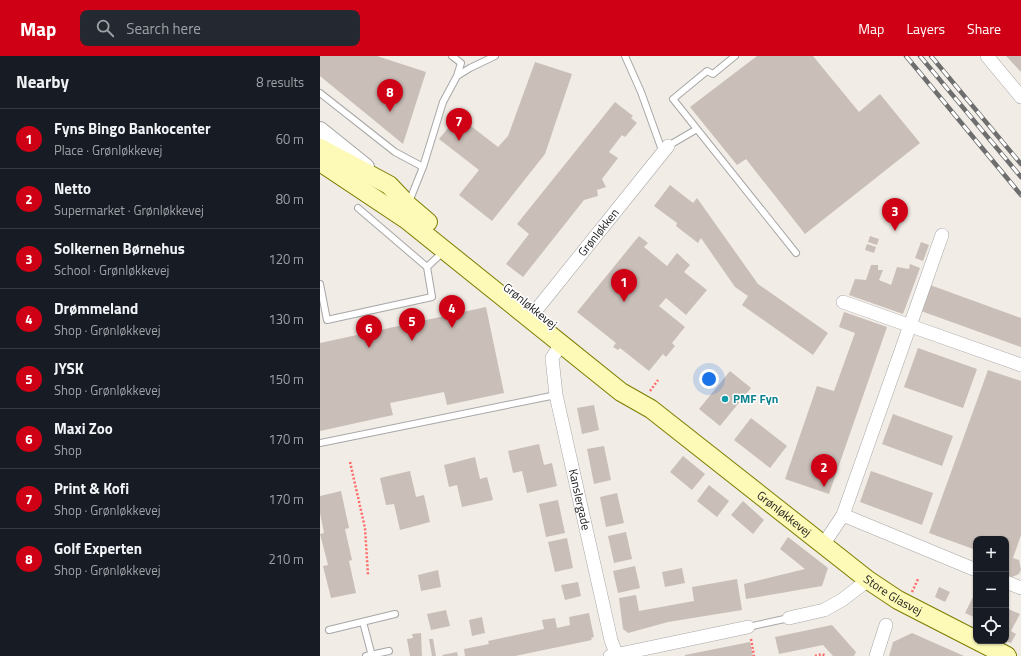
<!DOCTYPE html>
<meta charset="utf-8">
<style>
:root{--surface:#171b24;--page:#242831;--text:#f1f3f6;--muted:#9ea1a6;--line:#363941;--accent:#cf0015}
body{margin:0;font-family:"Titillium Web",sans-serif;background:var(--page);color:var(--text)}
.controls{position:absolute;right:12px;bottom:12px;display:grid;overflow:hidden;border-radius:8px;box-shadow:0 1px 3px #0004}
.controls button{width:36px;height:36px;display:grid;place-items:center;padding:0;border:0;border-bottom:1px solid var(--line);background:var(--surface);color:var(--text);font:20px sans-serif}
.you{position:absolute;left:389px;top:323px;width:14px;height:14px;margin:-10px;border:3px solid #fff;border-radius:50%;background:#1a73e8;box-shadow:0 0 0 6px #1a73e833}
.badge{display:grid;place-items:center;width:26px;height:26px;border-radius:50%;background:var(--accent);color:#fff;font-size:13px;font-weight:700}
.pin{position:absolute;translate:-50% -33px;filter:drop-shadow(0 1px 2px #0008)}
.pin::after{content:'';position:absolute;top:21px;width:14px;height:12px;background:inherit;clip-path:polygon(0 0,100% 0,50% 100%)}
.list{margin:0;padding:0;list-style:none}
h2{display:flex;justify-content:space-between;align-items:center;height:52px;margin:0;padding:0 16px;font-size:17px}
h2 small{font-size:13px;font-weight:400;color:var(--muted)}
.list li{display:grid;grid-template-columns:26px 1fr auto;gap:12px;align-items:center;box-sizing:border-box;height:60px;padding:0 16px;border-top:1px solid var(--line)}
.list b{display:block;font-size:15px;white-space:nowrap}
.list p{margin:0;font-size:13px;white-space:nowrap;color:var(--muted)}
.list em{font-size:13px;font-style:normal;color:var(--muted)}
.icon{flex:none;width:22px;height:22px;fill:none;stroke:currentColor;stroke-width:2;stroke-linecap:round;stroke-linejoin:round}
.map{position:relative;flex:none;width:701px;height:600px;overflow:hidden}
header{display:flex;align-items:center;gap:24px;box-sizing:border-box;height:56px;padding:0 20px;background:var(--accent);color:#fff}
header strong{font-size:19px}
nav{display:flex;gap:22px;margin-inline-start:auto;font-size:14px}
.search{width:280px;height:36px;background:var(--page);display:flex;align-items:center;gap:10px;box-sizing:border-box;padding:0 14px;border-radius:8px;color:var(--muted);font-size:15px}
main{display:flex}
aside{flex:1;background:var(--surface)}
.map>svg:first-child{display:block}
.building{fill:#c9beb8}
.lines{fill:none;stroke-linecap:round;stroke-linejoin:round}
.service-casing{stroke:#a7a7a7;stroke-width:8}
.minor-casing{stroke:#a7a7a7;stroke-width:14}
.tertiary-casing{stroke:#a7a7a7;stroke-width:18}
.secondary-casing{stroke:#7c7d00;stroke-width:20}
.path{stroke:#ff6968;stroke-width:2.5;stroke-dasharray:2 2;stroke-linecap:butt}
.service{stroke:#fff;stroke-width:6}
.minor{stroke:#fff;stroke-width:13}
.tertiary{stroke:#fff;stroke-width:16}
.secondary{stroke:#fdf9b7;stroke-width:18}
.rail-casing{stroke:#6e6e6e;stroke-width:4.5}
.rail{stroke:#fff;stroke-width:3;stroke-dasharray:9;stroke-linecap:butt}
.culture-dot{fill:#0f9aa8;stroke:#fff;stroke-width:1.5}
.labels{text-anchor:middle;stroke-width:3;stroke-linejoin:round;paint-order:stroke}
.street-label{font-size:12px;fill:#202020;stroke:#fff}
.culture-label{font-size:12px;font-weight:bold;fill:#0d838f;stroke:#fff;text-anchor:start}
</style>
<header>
<strong>Map</strong>
<div class="search"><svg class="icon" aria-label="search" viewBox="0 0 24 24"><circle cx="10" cy="10" r="6"/><path d="M15 15l6 6"/></svg>Search here</div>
<nav><a>Map</a><a>Layers</a><a>Share</a></nav>
</header>
<main>
<aside>
<h2>Nearby<small>8 results</small></h2>
<ul class="list">
<li><span class="badge">1</span><div><b>Fyns Bingo Bankocenter</b><p>Place · Grønløkkevej</p></div><em>60 m</em></li>
<li><span class="badge">2</span><div><b>Netto</b><p>Supermarket · Grønløkkevej</p></div><em>80 m</em></li>
<li><span class="badge">3</span><div><b>Solkernen Børnehus</b><p>School · Grønløkkevej</p></div><em>120 m</em></li>
<li><span class="badge">4</span><div><b>Drømmeland</b><p>Shop · Grønløkkevej</p></div><em>130 m</em></li>
<li><span class="badge">5</span><div><b>JYSK</b><p>Shop · Grønløkkevej</p></div><em>150 m</em></li>
<li><span class="badge">6</span><div><b>Maxi Zoo</b><p>Shop</p></div><em>170 m</em></li>
<li><span class="badge">7</span><div><b>Print &amp; Kofi</b><p>Shop · Grønløkkevej</p></div><em>170 m</em></li>
<li><span class="badge">8</span><div><b>Golf Experten</b><p>Shop · Grønløkkevej</p></div><em>210 m</em></li>
</ul>
</aside>
<div class="map">
<svg width="701" height="600" viewBox="0 0 701 600">
<rect width="100%" height="100%" fill="#f1ece5"/>
<path class="building" d="M0,0H57L106,16L83,88L0,20Z
M437,0H493L539,56L560,38L600,87L485,178L426,103L417,109L370,51Z
M686,0H701V16Z
M215,6L252,18L225,98L172,165L139,139L159,114L119,83L138,60L178,91L188,80Z
M295,46L313,60L311,62L317,67L305,81L302,79L289,96L298,102L282,123L286,131L277,134L278,140L264,144L203,221L186,208L209,178L197,168Z
M350,129L373,147L377,142L438,228L508,277L493,299L422,249L428,240L415,231L381,182L378,187L356,170L357,167L334,150Z
M577,152L585,162L581,165L574,155Z
M319,180L328,187L324,191L347,210L357,197L370,209L364,216L387,234L366,259L346,242L339,250L365,271L352,287L355,290L346,301L343,298L329,315L300,292L298,294L293,291L296,287L257,256Z
M550,180L559,183L557,189L548,186Z
M601,186L609,189L603,205L595,202Z
M547,188L556,191L554,197L545,194Z
M590,208L600,212L583,258L529,239L535,223L546,224L551,209H558V214H563L559,224L571,229L577,211L589,213Z
M610,229L701,262V291L601,255Z
M166,251L184,337L127,349L124,336L70,347L73,359L0,375V287Z
M524,256L567,271L509,438L465,423L497,330L514,335L535,277L519,271Z
M598,292L657,313L643,352L584,331Z
M668,314L701,325V479L693,502L699,504L701,514L699,518L692,521L686,519V483H656V494L609,477Z
M410,315L431,332L400,370L379,353Z
M274,349L279,374L262,378L257,352Z
M573,358L633,380L622,410L562,388Z
M431,362L467,390L450,412L414,384Z
M219,388L224,409L232,407L237,430L207,437L202,415L193,417L188,395Z
M284,390L291,424L274,428L267,393Z
M363,400L385,418L372,434L350,416Z
M155,401L160,423L167,421L173,444L142,451L137,429L129,431L124,409Z
M90,415L96,441L104,439L110,466L80,474L74,448L66,449L60,422Z
M551,415L613,437L602,469L540,446Z
M389,429L409,445L397,461L377,445Z
M21,435L29,472L25,473L32,504L29,505L36,537L11,542L3,510L8,509L0,478L4,477L0,457V440Z
M297,437L304,467L286,471L280,441Z
M238,444L245,477L226,481L219,448Z
M423,445L444,464L433,478L411,459Z
M306,476L312,503L294,507L288,480Z
M468,481L508,512L502,530L426,543L424,528L485,513L460,493Z
M247,482L253,512L235,516L228,486Z
M315,510L320,532L298,537L293,515Z
M362,512L365,527L345,531L342,516Z
M118,514L121,531L101,535L98,519Z
M417,523L422,554L348,566L308,577L303,573L299,542L316,539L319,555L374,545L372,531Z
M258,526L261,540L245,544L241,529Z
M619,531L630,536L625,546L615,541Z
M656,535V562L645,557Z
M686,552L700,558L691,575L696,578L691,587L686,585Z
M126,554L130,570L111,574L107,558Z
M269,557L274,581L271,582L272,584L195,600H145L144,593L169,588L168,585L224,573L222,564L235,562L237,572L250,569L249,561Z
M162,561L165,577L152,580L149,564Z
M512,569L536,596L534,600H513L503,589L459,598L455,581Z
M101,577L102,600H90L87,583L93,582L92,578Z
M592,577L635,596L644,600H569L573,586Z
M109,583H113L116,600H112Z
M430,586L433,600H365V599Z
M137,596L138,600H123L122,599Z"/>
<g class="lines">
<defs>
<path id="service" d="M132,0L141,7L137,20
M305,0L321,36L343,97
M415,0L393,18L387,15L353,43L476,197
M0,37L75,96L103,111
M348,90L377,73
M89,146L103,111L123,46L137,20L150,12L175,0
M107,211L123,196
M0,228L7,264L112,241L107,211L38,152
M0,387L236,339
M43,566L52,600
M428,571L469,562
M9,574L75,558
M46,600L69,595"/>
<g id="minor">
<path d="M667,0L701,41"/>
<path d="M523,246L701,309"/>
<path id="s1" d="M209,263L348,90"/>
<path id="s2" d="M241,288L232,302L236,339L291,584L297,600"/>
<path d="M523,459L656,514"/>
<path d="M503,489L523,459L622,179"/>
<path d="M686,526L701,532"/>
<path d="M469,562L504,554L522,544L548,524"/>
<path d="M290,600L428,571"/>
<path d="M556,600L566,569"/>
</g>
<path id="tertiary" d="M0,74L46,111"/>
<g id="secondary">
<path d="M0,92L69,129L88,149L108,166"/>
<path id="s3" d="M0,106L87,164L301,336L331,353L548,524L578,544L656,584"/>
<path d="M658,585L687,600"/>
</g>
</defs>
<use href="#service" class="service-casing"/>
<use href="#minor" class="minor-casing"/>
<use href="#tertiary" class="tertiary-casing"/>
<use href="#secondary" class="secondary-casing"/>
<path class="path" d="M330,335L338,324
M30,406L45,472L48,519
M592,536L598,523
M431,583L434,600
M495,600L502,598L506,600"/>
<use href="#service" class="service"/>
<use href="#minor" class="minor"/>
<use href="#tertiary" class="tertiary"/>
<use href="#secondary" class="secondary"/>
<defs>
<path id="rail" d="M586,0L701,139
M600,0L701,121
M611,0L701,108"/>
</defs>
<use href="#rail" class="rail-casing"/>
<use href="#rail" class="rail"/>
</g>
<circle class="culture-dot" cx="405" cy="343" r="4"/>
<g class="labels">
<g class="street-label">
<text dy="4" stroke="none"><textPath href="#s1" startOffset="111">Grønløkken</textPath></text>
<text transform="translate(210 250) rotate(39)" y="4">Grønløkkevej</text>
<text dy="4" stroke="none"><textPath href="#s2" startOffset="161">Kanslergade</textPath></text>
<text dy="4" stroke="none"><textPath href="#s3" startOffset="583">Grønløkkevej</textPath></text>
<text dy="4" stroke="none"><textPath href="#s3" startOffset="719">Store Glasvej</textPath></text>
</g>
<g class="culture-label">
<text x="413" y="347">PMF Fyn</text>
</g>
</g>
</svg>
<div class="controls">
<button>+</button>
<button>−</button>
<button><svg class="icon" aria-label="locate" viewBox="0 0 24 24"><circle cx="12" cy="12" r="6"/><path d="M12 2v4M12 18v4M2 12h4M18 12h4"/></svg></button>
</div>
<div class="you"></div>
<div class="pin badge" style="left:304px;top:246px">1</div>
<div class="pin badge" style="left:504px;top:431px">2</div>
<div class="pin badge" style="left:575px;top:175px">3</div>
<div class="pin badge" style="left:132px;top:272px">4</div>
<div class="pin badge" style="left:92px;top:285px">5</div>
<div class="pin badge" style="left:49px;top:292px">6</div>
<div class="pin badge" style="left:139px;top:85px">7</div>
<div class="pin badge" style="left:70px;top:56px">8</div>
</div>
</main>
